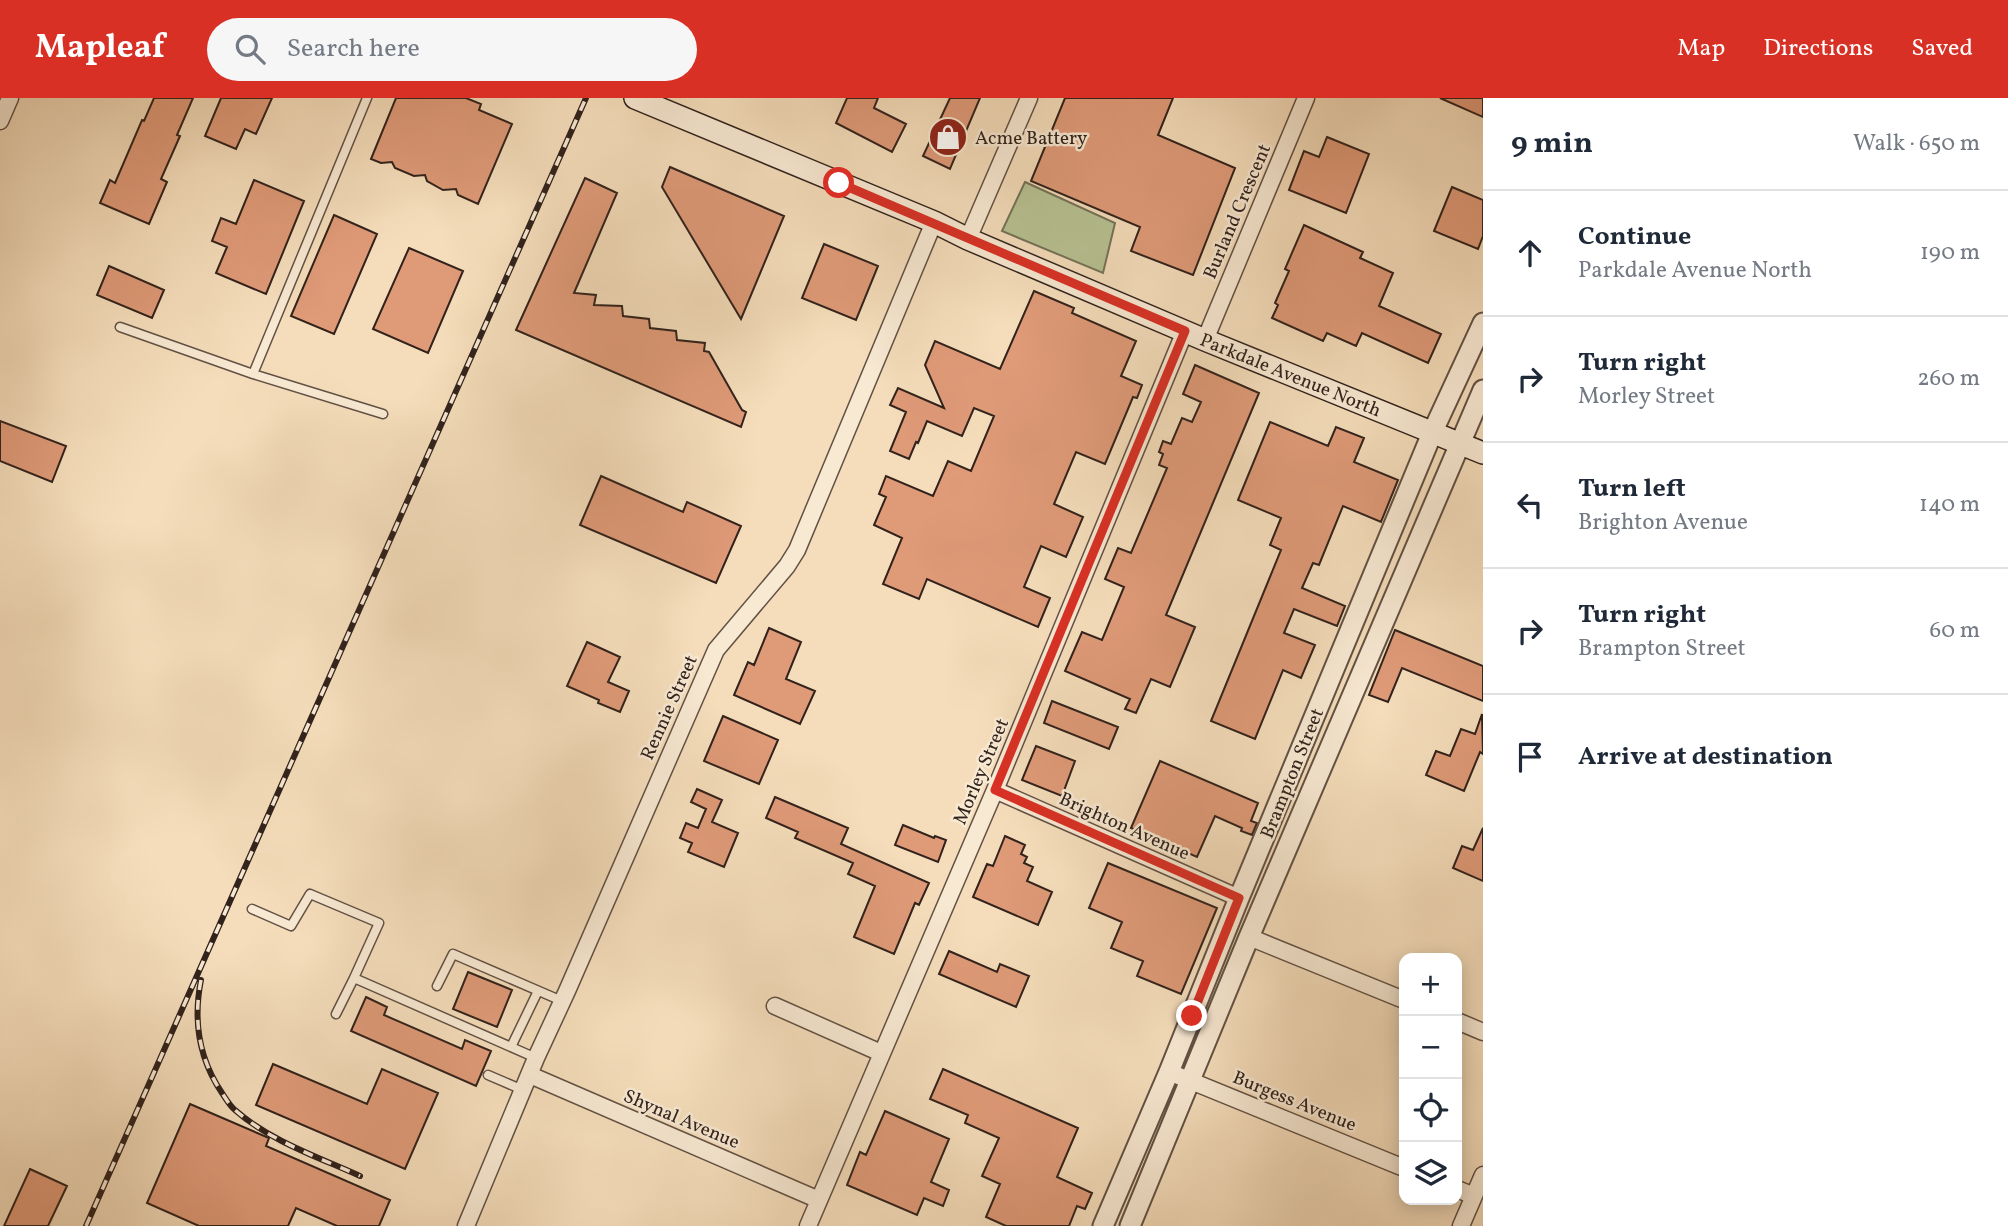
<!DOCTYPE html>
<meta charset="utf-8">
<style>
:root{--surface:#fff;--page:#f6f6f7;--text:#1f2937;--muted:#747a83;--line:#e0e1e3;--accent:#d93025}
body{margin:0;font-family:Vollkorn,serif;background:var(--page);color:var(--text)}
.controls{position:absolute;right:21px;bottom:21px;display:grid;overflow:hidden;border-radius:14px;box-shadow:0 4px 18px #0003}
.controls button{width:63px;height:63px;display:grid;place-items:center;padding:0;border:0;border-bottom:2px solid var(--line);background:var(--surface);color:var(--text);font:35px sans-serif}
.stop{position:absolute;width:21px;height:21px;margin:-16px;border:5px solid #d93025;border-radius:50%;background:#fff}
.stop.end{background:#d93025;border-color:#fff;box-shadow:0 2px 7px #0008}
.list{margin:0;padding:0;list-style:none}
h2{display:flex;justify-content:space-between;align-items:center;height:91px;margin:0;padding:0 28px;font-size:30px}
h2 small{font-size:23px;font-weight:400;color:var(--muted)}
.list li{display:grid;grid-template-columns:46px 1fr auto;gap:21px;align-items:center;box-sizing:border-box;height:126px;padding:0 28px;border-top:2px solid var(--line)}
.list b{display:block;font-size:26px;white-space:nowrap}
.list p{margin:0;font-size:23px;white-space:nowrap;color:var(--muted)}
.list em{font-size:23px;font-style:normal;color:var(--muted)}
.icon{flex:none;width:38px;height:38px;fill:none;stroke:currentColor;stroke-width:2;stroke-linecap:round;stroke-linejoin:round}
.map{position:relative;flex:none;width:1483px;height:1128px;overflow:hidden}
header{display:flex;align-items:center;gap:42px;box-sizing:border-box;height:98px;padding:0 35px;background:var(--accent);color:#fff}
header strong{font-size:33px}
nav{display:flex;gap:38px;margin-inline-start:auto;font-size:24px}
.search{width:490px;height:63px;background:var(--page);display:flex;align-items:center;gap:18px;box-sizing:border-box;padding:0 24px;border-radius:38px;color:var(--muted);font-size:26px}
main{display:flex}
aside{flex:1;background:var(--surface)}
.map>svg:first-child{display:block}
.green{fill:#b7c293;stroke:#747258;stroke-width:2}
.building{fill:#df9a78;stroke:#31221c;stroke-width:2}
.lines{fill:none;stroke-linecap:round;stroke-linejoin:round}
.service-casing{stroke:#625144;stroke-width:11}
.minor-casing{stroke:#625144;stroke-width:19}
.tertiary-casing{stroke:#625144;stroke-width:23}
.secondary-casing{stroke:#31221c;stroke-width:24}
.service{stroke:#f8e9d3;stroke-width:8}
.minor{stroke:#f8e9d3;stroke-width:16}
.tertiary{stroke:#f8e9d3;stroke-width:19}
.secondary{stroke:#f8e9d3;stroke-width:21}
.rail-casing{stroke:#31221c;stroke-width:6}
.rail{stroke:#f8e9d3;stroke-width:3.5;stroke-dasharray:10;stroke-linecap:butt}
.route{stroke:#d93025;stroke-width:9}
.labels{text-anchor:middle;stroke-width:5;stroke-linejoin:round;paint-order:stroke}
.poi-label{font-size:19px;fill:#31221c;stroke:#f8e9d3;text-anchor:start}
.street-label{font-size:19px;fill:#31221c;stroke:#f8e9d3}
</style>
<header>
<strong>Mapleaf</strong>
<div class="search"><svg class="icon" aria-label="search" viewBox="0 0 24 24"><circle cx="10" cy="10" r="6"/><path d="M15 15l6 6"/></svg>Search here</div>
<nav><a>Map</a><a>Directions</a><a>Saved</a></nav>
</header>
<main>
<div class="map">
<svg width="1483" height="1128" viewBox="0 0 1483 1128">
<rect width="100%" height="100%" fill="#f5ddbb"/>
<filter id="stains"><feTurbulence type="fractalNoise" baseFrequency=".00286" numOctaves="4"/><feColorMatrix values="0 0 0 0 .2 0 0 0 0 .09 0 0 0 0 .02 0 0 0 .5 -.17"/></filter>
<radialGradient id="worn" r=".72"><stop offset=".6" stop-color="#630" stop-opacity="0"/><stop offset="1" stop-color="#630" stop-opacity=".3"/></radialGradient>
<path class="green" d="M1025,84L1115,125L1103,175L1002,133Z"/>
<path class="building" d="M154,0H193L177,37L180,38L161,81L167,84L149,126L100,105L110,82L115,85L142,22L144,23Z
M221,0H272L256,36L245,31L236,51L205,38Z
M396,0H466L481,6L479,12L512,26L478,106L458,97L456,91L443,92L427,83L425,77L414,78L395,70L392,64L381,65L371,61Z
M847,0H878L874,10L906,26L892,54L836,25Z
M950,0H980L950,71L923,58Z
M1065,0H1173L1158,37L1235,70L1193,177L1131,153L1140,129L1031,83Z
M1440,0H1483V19Z
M1327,39L1369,56L1346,115L1289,92L1304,53L1319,59Z
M670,69L784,118L741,221L662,89Z
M585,80L617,95L574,195L596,197L594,207L622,208L623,218L649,221L650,230L676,233L677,242L705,245L704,253L709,254L742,312L746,314L741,329L516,232Z
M254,82L304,103L266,196L216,175L227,149L212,143L221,120L236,126Z
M1452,89L1483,102V138L1478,151L1434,133Z
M334,117L377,136L334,236L291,218Z
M1304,127L1363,154L1360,160L1393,175L1379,208L1441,236L1428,265L1362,235L1356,248L1327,235L1323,243L1272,220L1278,207L1275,205L1289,173L1285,171Z
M824,146L878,168L856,222L802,200Z
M409,150L463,173L428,255L373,231Z
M109,168L164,192L152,220L97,197Z
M1034,193L1074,210L1072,215L1136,243L1121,278L1142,287L1137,300L1133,299L1105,366L1076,354L1054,406L1083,419L1066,459L1041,448L1024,489L1050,500L1038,529L927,481L919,501L883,486L902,440L874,427L886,399L879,396L886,378L933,398L948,363L971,373L994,318L974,310L962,338L927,323L918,345L916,344L909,361L890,353L906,314L890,307L898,290L944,310L925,267L935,243L1000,271Z
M1195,267L1259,295L1166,517L1195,529L1170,589L1151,581L1136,615L1125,611L1130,601L1065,573L1082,534L1102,542L1124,489L1105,481L1118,450L1131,455L1167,370L1159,367L1163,356L1159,354L1163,343L1171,346L1182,320L1192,324L1201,304L1183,296Z
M0,323L66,348L52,384L0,363Z
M1270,324L1328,348L1336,329L1364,340L1354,364L1398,382L1381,424L1343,408L1319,467L1313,465L1302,490L1345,508L1337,528L1294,511L1284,535L1315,547L1301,580L1283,572L1255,641L1211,623L1281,452L1270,447L1281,420L1238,402Z
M601,378L683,414L687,404L741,428L716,485L580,427Z
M769,530L801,544L786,581L815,593L800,626L734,597L748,564L754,567Z
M1395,532L1483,568V603L1402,570L1388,604L1369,597Z
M587,544L620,559L608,584L629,593L620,614L598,605L599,602L567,588Z
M1052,603L1118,629L1109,651L1044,625Z
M1482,616L1483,656L1480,654L1464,693L1426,677L1436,653L1450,658L1461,631L1475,636Z
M723,618L778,642L759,686L704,663Z
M1036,648L1075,663L1062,698L1022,682Z
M1160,663L1258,705L1251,723L1257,725L1252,737L1241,733L1242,730L1215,718L1197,759L1131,730Z
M697,691L722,702L712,724L738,735L724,769L688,754L692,745L680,740L686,725L698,730L706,711L691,704Z
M775,699L848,730L841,746L929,785L919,807L915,805L894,856L854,839L875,788L848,776L853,765L795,740L798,734L766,720Z
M903,727L934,740L935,738L946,742L938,764L895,747Z
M1483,730V783L1453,770L1462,748L1473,752Z
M1005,738L1025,747L1021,756L1027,759L1024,765L1033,769L1027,783L1052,794L1038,827L973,799L987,766L993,768Z
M1108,765L1217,810L1181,896L1137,878L1143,863L1111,850L1122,824L1089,810Z
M949,853L997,874L1000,866L1029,878L1016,909L939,876Z
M468,874L512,892L497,929L453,911Z
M366,899L387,909L384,917L462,951L465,942L491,953L476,988L351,933Z
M273,966L367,1006L382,971L438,995L405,1071L256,1007Z
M943,971L1078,1030L1057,1079L1092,1095L1085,1111L1077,1108L1069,1128H1006L986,1119L1000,1086L982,1078L999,1040L965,1025L968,1017L930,1001Z
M190,1006L269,1040L266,1048L390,1102L379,1128H337L296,1110L288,1128H199L147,1105Z
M885,1013L949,1041L931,1084L949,1092L943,1108L924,1100L917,1117L847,1087L860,1054L866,1057Z
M30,1071L67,1088L48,1128H4Z"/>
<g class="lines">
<defs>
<path id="service" d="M367,0L253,276L383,316
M120,229L253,276
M252,811L291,828L310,796L379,825L354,880L536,960
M437,888L453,856L562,903
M336,916L354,880
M511,949L538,893
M488,977L523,992"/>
<path id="minor" d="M0,23L10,0
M968,141L1029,0
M1205,242L1306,0
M995,692L1239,800
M1249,839L1404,902
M775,908L881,955
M1457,923L1483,934
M1169,974L1404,1070
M530,977L819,1102
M1457,1091L1474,1098
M466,1128L536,960L567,893L716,552L787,468L797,452L934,124
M808,1128L995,692L1185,233
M1461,1128L1483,1077"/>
<path id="tertiary" d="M1103,1128L1169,974L1239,800L1433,333L1483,225
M1130,1128L1249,839L1483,292"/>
<path id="secondary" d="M635,0L934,124L968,141L1205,242L1483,355"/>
</defs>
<use href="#service" class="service-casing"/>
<use href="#minor" class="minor-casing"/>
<use href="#tertiary" class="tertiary-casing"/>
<use href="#secondary" class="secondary-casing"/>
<use href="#service" class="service"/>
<use href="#minor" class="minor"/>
<use href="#tertiary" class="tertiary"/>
<use href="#secondary" class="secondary"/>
<defs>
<path id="rail" d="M201,882C193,922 199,961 222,995C226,1001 230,1008 235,1012C270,1043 318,1059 360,1078
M86,1128L586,0"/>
</defs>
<use href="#rail" class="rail-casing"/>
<use href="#rail" class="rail"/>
</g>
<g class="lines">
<path class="route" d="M839,85L1185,233L995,692L1239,800L1192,918"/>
</g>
<defs>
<symbol id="shop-disc" viewBox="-11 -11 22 22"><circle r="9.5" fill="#8f2418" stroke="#f8e9d3"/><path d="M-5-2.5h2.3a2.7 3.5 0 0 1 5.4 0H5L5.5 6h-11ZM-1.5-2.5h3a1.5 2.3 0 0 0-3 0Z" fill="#fff"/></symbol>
</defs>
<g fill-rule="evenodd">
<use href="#shop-disc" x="926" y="17" width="44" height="44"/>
</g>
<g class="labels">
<g class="poi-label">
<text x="975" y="46">Acme Battery</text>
</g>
<g class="street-label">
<text transform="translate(1236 113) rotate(-67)" y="7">Burland Crescent</text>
<text transform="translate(1291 276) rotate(22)" y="7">Parkdale Avenue North</text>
<text transform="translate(668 609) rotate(-66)" y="7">Rennie Street</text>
<text transform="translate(980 673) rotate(-67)" y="7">Morley Street</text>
<text transform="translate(1291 675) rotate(-68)" y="7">Brampton Street</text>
<text transform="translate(1125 727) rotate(24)" y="7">Brighton Avenue</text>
<text transform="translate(1295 1002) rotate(22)" y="7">Burgess Avenue</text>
<text transform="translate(682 1020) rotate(23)" y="7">Shynal Avenue</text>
</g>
</g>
<rect width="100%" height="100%" filter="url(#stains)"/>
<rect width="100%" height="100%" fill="url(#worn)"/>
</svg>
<div class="controls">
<button>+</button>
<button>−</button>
<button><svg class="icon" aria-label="locate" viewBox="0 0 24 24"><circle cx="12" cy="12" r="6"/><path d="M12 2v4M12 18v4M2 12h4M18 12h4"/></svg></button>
<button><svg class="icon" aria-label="layers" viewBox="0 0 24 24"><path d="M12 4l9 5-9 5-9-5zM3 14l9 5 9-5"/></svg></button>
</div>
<div class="stop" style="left:839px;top:85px"></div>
<div class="stop end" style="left:1192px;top:918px"></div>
</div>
<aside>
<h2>9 min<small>Walk · 650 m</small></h2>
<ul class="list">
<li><svg class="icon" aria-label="ahead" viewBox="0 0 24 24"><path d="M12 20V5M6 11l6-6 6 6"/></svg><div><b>Continue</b><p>Parkdale Avenue North</p></div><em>190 m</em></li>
<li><svg class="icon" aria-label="right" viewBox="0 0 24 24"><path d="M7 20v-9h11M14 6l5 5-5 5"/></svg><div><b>Turn right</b><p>Morley Street</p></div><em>260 m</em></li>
<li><svg class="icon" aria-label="left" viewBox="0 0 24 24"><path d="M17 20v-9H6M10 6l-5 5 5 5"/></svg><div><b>Turn left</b><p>Brighton Avenue</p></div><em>140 m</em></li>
<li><svg class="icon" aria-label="right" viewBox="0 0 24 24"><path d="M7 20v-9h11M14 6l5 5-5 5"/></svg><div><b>Turn right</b><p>Brampton Street</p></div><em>60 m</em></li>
<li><svg class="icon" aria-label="arrive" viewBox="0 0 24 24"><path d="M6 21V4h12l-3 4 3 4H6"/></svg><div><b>Arrive at destination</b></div></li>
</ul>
</aside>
</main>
